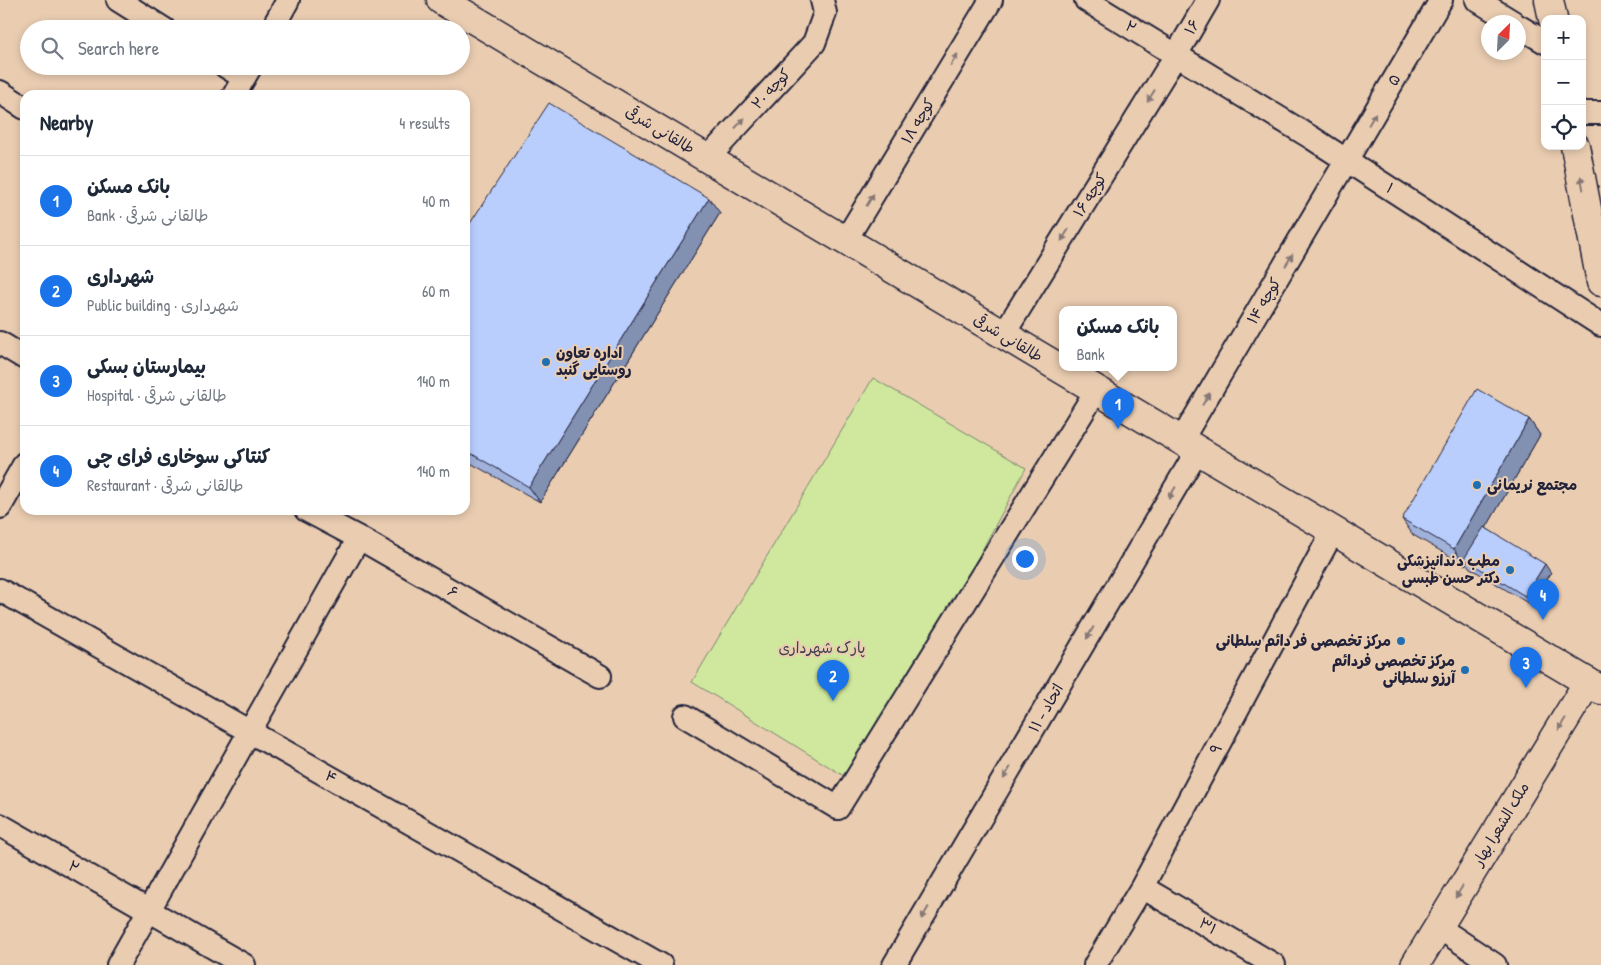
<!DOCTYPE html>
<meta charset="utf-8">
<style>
:root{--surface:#fff;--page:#f6f6f7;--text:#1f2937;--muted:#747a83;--line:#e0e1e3;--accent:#1a73e8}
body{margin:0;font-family:"Patrick Hand","Playpen Sans Arabic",sans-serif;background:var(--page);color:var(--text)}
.controls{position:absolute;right:15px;top:15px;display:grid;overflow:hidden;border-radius:10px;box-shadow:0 2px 8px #0003}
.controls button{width:45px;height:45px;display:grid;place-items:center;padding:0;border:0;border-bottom:1px solid var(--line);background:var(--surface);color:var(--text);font:25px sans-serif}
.compass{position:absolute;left:1481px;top:15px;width:45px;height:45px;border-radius:50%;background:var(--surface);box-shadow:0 2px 8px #0003;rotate:24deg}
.you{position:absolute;left:1024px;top:558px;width:18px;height:18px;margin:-12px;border:4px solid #fff;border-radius:50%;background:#1a73e8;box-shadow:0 0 0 8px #1a73e833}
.badge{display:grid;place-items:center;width:32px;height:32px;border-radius:50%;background:var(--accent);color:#fff;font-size:16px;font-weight:700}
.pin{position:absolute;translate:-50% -41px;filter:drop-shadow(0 1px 2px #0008)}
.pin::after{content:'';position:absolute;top:26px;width:18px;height:15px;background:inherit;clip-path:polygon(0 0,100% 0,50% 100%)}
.popup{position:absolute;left:1059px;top:306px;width:118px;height:65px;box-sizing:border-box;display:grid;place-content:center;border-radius:10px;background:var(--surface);filter:drop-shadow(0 1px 4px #0005);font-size:16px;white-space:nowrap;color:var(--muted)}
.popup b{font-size:19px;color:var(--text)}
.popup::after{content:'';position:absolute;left:50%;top:100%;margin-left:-10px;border:10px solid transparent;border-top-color:var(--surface)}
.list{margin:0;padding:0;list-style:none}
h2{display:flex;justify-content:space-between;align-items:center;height:65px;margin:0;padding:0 20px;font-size:21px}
h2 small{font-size:16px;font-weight:400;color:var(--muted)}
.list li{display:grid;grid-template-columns:32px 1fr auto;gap:15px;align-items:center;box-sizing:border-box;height:90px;padding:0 20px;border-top:1px solid var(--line)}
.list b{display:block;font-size:19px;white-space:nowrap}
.list p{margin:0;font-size:16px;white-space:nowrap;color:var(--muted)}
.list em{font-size:16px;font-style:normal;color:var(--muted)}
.icon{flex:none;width:28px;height:28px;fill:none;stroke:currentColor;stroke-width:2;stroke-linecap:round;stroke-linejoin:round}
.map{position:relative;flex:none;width:1601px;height:965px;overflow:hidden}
.search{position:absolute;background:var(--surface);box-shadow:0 2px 8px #0003;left:20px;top:20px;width:450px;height:55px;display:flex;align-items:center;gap:12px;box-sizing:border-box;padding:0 18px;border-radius:28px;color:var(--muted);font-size:19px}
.panel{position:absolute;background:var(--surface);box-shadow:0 2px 8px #0003;left:20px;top:90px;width:450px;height:425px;border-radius:15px}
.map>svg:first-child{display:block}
.green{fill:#cfe89e;stroke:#78856c}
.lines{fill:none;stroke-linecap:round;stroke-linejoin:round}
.minor-casing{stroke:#22223b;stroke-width:26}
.tertiary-casing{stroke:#22223b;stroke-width:31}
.secondary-casing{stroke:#22223b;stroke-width:31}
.minor{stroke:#eacdb1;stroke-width:22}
.tertiary{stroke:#eacdb1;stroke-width:28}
.secondary{stroke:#eacdb1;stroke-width:28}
.wall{fill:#a0b1da;stroke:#22223b}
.shaded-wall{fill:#8290b1;stroke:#22223b}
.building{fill:#bacefd;stroke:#22223b}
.oneway{fill:#867876}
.poi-dot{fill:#1f6fb2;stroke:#eacdb1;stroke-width:2}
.labels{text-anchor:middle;stroke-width:4;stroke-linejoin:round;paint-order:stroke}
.street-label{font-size:15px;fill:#22223b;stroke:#eacdb1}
.poi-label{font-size:15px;font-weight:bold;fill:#22223b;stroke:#eacdb1;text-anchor:end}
.park-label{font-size:15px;fill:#3c404a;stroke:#eacdb1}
</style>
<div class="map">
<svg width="1601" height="965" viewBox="0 0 1601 965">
<rect width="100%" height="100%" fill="#eacdb1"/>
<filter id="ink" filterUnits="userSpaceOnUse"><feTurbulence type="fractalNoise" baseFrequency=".02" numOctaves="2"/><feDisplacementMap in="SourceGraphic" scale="10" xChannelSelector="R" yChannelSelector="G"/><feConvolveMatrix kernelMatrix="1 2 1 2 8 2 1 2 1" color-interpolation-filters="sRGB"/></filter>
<g filter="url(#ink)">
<path class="green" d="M873,378L1026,468L857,784L692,682Z"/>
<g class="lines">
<defs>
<path id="minor" d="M118,0L164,29
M1086,0L1312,138L1601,325
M1477,0L1513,22
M1518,26L1545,42
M272,29L288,0
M225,66L244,78
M0,92L25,108
M234,95L251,66
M1582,113H1601
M707,159L814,43L825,13L822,0
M845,241L991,0
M1003,335L1176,55L1208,0
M0,343L25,358
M1181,441L1441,0
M0,507L25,463
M306,510L359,538L600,676
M0,590L661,965
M685,716L838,808L1096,391
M0,825L244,965
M1142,887L1274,965
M1438,927L1495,965
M118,965L359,538
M894,965L1197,451
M1095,965L1142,887L1333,531"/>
<path id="tertiary" d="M1549,0L1553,19
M1575,146L1601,282
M1415,965L1588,682"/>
<path id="secondary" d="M441,0L1601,690"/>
</defs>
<use href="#minor" class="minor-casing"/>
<use href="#tertiary" class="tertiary-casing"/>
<use href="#secondary" class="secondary-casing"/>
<use href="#minor" class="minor"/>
<use href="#tertiary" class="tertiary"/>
<use href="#secondary" class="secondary"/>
</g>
<path class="wall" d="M720,213L540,502L465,460V231Z
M1529,419L1540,435L1486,528L1551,573L1531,605L1470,568L1466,563L1465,565L1413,535L1402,519Z"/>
<path class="shaded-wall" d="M709,198L720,213L540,502L529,487Z
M1529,419L1540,435L1467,561L1464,559L1466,563L1465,565L1454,549Z
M1545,564L1551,573L1531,605L1525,596Z"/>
<path class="building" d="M549,103L709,198L529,487L465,450V231Z
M1477,389L1529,419L1454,549L1402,519Z
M1484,527L1545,564L1525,596L1464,559Z"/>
<defs><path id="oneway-solid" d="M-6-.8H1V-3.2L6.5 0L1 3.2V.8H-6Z" transform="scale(1.25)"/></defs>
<g class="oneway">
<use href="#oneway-solid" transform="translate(954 60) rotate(-59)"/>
<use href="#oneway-solid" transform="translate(1151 96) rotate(122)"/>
<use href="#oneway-solid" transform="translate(1372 119) rotate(-60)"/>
<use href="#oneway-solid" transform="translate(740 123) rotate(-47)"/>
<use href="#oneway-solid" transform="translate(1582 183) rotate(-101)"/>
<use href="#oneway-solid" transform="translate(870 200) rotate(-59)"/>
<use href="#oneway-solid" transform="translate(1065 235) rotate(122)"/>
<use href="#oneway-solid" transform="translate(1289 260) rotate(-59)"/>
<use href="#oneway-solid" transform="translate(1206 399) rotate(-59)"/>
<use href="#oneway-solid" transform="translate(1172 493) rotate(120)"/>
<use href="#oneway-solid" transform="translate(1090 633) rotate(120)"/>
<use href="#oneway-solid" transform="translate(1562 724) rotate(121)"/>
<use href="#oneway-solid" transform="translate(1007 773) rotate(120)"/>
<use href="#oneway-solid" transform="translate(1459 892) rotate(121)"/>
<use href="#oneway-solid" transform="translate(925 913) rotate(120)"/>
</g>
</g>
<g class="poi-dot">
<circle cx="546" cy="362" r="5"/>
<circle cx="1477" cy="485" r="5"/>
<circle cx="1510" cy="570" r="5"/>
<circle cx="1401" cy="641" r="5"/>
<circle cx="1465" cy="670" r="5"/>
</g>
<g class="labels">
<g class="street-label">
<text transform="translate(1131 27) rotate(31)" y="5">۲</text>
<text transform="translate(1192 27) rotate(-60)" y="5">۱۶</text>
<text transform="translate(1394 80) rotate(-60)" y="5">۵</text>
<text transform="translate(771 89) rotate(-47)" y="5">کوچه ۲۰</text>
<text transform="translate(918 121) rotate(-59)" y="5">کوچه ۱۸</text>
<text transform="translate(660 130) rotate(31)" y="5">طالقانی شرقی</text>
<text transform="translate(1390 188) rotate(33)" y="5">۱</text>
<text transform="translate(1090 195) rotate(-58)" y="5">کوچه ۱۶</text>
<text transform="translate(1264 301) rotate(-59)" y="5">کوچه ۱۴</text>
<text transform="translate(1008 338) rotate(31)" y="5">طالقانی شرقی</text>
<text transform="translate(453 592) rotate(30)" y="5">۶</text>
<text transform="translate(1046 708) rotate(-60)" y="5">اتحاد - ۱۱</text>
<text transform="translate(1216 749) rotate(-62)" y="5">۹</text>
<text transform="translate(331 777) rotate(30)" y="5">۴</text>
<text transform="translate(1501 824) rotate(-59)" y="5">ملک الشعرا بهار</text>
<text transform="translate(74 867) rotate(30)" y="5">۲</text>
<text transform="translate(1208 926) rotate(31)" y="5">۳۱</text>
</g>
<g class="poi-label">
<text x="556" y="358" text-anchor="start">اداره تعاون<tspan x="556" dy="17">روستایی گنبد</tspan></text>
<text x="1487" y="490" text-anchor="start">مجتمع نریمانی</text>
<text x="1500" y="566">مطب دندانپزشکی<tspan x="1500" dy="17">دکتر حسن طبسی</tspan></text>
<text x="1391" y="646">مرکز تخصصی فر دائم سلطانی</text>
<text x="1455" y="666">مرکز تخصصی فردائم<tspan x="1455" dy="17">آرزو سلطانی</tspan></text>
</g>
<g class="park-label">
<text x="822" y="653">پارک شهرداری</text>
</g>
</g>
</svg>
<div class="controls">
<button>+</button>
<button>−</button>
<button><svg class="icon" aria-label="locate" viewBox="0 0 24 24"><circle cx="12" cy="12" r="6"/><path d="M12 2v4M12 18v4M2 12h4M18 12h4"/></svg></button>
</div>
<svg class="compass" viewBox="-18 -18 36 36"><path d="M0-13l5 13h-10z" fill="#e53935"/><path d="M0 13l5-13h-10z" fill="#747a83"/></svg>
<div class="you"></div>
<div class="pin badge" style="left:1118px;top:429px">1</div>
<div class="popup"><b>بانک مسکن</b>Bank</div>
<div class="pin badge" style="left:833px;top:701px">2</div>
<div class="pin badge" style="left:1526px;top:688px">3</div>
<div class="pin badge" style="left:1543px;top:620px">4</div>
<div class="search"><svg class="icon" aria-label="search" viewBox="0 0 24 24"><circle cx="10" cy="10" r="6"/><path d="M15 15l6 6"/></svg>Search here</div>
<section class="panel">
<h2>Nearby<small>4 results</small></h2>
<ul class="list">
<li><span class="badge">1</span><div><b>بانک مسکن</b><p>Bank · طالقانی شرقی</p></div><em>40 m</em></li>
<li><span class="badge">2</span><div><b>شهرداری</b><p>Public building · شهرداری</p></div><em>60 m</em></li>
<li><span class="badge">3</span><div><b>بیمارستان بسکی</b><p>Hospital · طالقانی شرقی</p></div><em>140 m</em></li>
<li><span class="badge">4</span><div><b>کنتاکی سوخاری فرای چی</b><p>Restaurant · طالقانی شرقی</p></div><em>140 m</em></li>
</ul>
</section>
</div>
